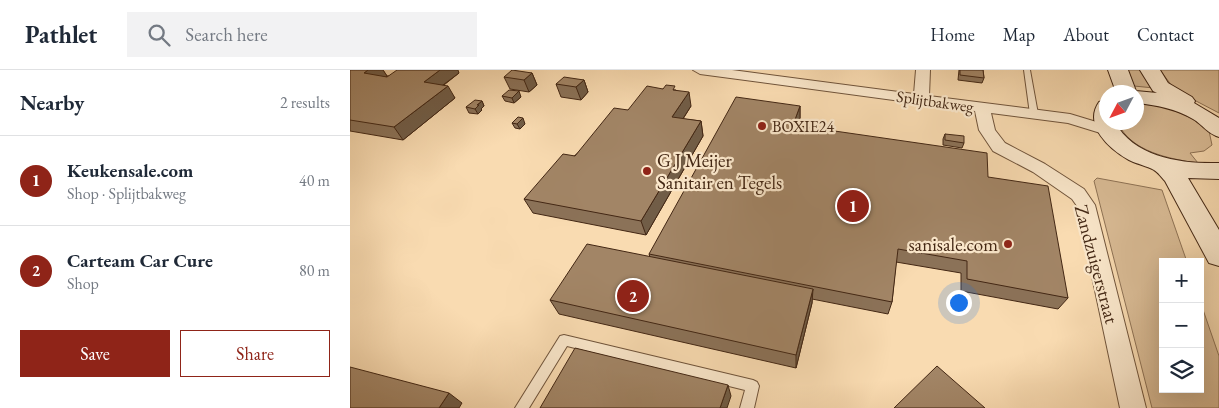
<!DOCTYPE html>
<meta charset="utf-8">
<style>
:root{--surface:#fff;--page:#f2f2f3;--text:#1f2937;--muted:#747a83;--line:#e0e1e3;--accent:#8f2418}
body{margin:0;font-family:"EB Garamond",serif;background:var(--page);color:var(--text)}
.controls{position:absolute;right:15px;bottom:15px;display:grid;overflow:hidden;border-radius:0px;box-shadow:0 5px 20px #0002}
.controls button{width:45px;height:45px;display:grid;place-items:center;padding:0;border:0;border-bottom:1px solid var(--line);background:var(--surface);color:var(--text);font:25px sans-serif}
.compass{position:absolute;left:749px;top:15px;width:45px;height:45px;border-radius:50%;background:var(--surface);box-shadow:0 5px 20px #0002;rotate:229deg}
.you{position:absolute;left:608px;top:232px;width:18px;height:18px;margin:-12px;border:4px solid #fff;border-radius:50%;background:#1a73e8;box-shadow:0 0 0 8px #1a73e833}
.badge{display:grid;place-items:center;width:32px;height:32px;border-radius:50%;background:var(--accent);color:#fff;font-size:16px;font-weight:700}
.pin{position:absolute;translate:-50% -50%;border:2px solid #fff;box-shadow:0 1px 5px #0006}
.list{margin:0;padding:0;list-style:none}
h2{display:flex;justify-content:space-between;align-items:center;height:65px;margin:0;padding:0 20px;font-size:21px}
h2 small{font-size:16px;font-weight:400;color:var(--muted)}
.list li{display:grid;grid-template-columns:32px 1fr auto;gap:15px;align-items:center;box-sizing:border-box;height:90px;padding:0 20px;border-top:1px solid var(--line)}
.list b{display:block;font-size:19px;white-space:nowrap}
.list p{margin:0;font-size:16px;white-space:nowrap;color:var(--muted)}
.list em{font-size:16px;font-style:normal;color:var(--muted)}
.actions{display:flex;gap:10px;padding:15px 20px}
.actions a{flex:1;padding:11px 0;border:1px solid var(--accent);border-radius:0px;text-align:center;font-size:18px;color:var(--accent)}
.actions .main{background:var(--accent);color:#fff}
.icon{flex:none;width:28px;height:28px;fill:none;stroke:currentColor;stroke-width:2;stroke-linecap:round;stroke-linejoin:round}
.map{position:relative;flex:none;width:869px;height:338px;overflow:hidden}
header{display:flex;align-items:center;gap:30px;box-sizing:border-box;height:70px;padding:0 25px;background:var(--surface);border-bottom:1px solid var(--line)}
header strong{font-size:24px}
nav{display:flex;gap:28px;margin-inline-start:auto;font-size:18px}
.search{width:350px;height:45px;background:var(--page);display:flex;align-items:center;gap:12px;box-sizing:border-box;padding:0 18px;border-radius:0px;color:var(--muted);font-size:19px}
main{display:flex}
aside{flex:1;background:var(--surface)}
.map>svg:first-child{display:block}
.green{fill:#dabc96;stroke:#8e7255}
.lines{fill:none;stroke-linecap:round;stroke-linejoin:round}
.lane-casing{stroke:#70543b;stroke-width:2}
.street-casing{stroke:#70543b;stroke-width:2}
.secondary-casing{stroke:#432714;stroke-width:2}
.lane{fill:#fbe8cc;fill-rule:evenodd}
.street{fill:#fbe8cc;fill-rule:evenodd}
.secondary{fill:#fbe8cc;fill-rule:evenodd}
.wall{fill:#8b7258;stroke:#432714}
.shaded-wall{fill:#715d47;stroke:#432714}
.building{fill:#a28566;stroke:#432714}
.poi-dot{fill:#8f2418;stroke:#fbe8cc;stroke-width:2}
.labels{text-anchor:middle;stroke-width:4.5;stroke-linejoin:round;paint-order:stroke}
.far-street-label{font-size:16px;fill:#432714;stroke:#fbe8cc}
.far-poi-label{font-size:16px;fill:#432714;stroke:#fbe8cc;text-anchor:start}
.poi-label{font-size:19px;fill:#432714;stroke:#fbe8cc;text-anchor:start}
.street-label{font-size:19px;fill:#432714;stroke:#fbe8cc}
</style>
<header>
<strong>Pathlet</strong>
<div class="search"><svg class="icon" aria-label="search" viewBox="0 0 24 24"><circle cx="10" cy="10" r="6"/><path d="M15 15l6 6"/></svg>Search here</div>
<nav><a>Home</a><a>Map</a><a>About</a><a>Contact</a></nav>
</header>
<main>
<aside>
<h2>Nearby<small>2 results</small></h2>
<ul class="list">
<li><span class="badge">1</span><div><b>Keukensale.com</b><p>Shop · Splijtbakweg</p></div><em>40 m</em></li>
<li><span class="badge">2</span><div><b>Carteam Car Cure</b><p>Shop</p></div><em>80 m</em></li>
</ul>
<div class="actions"><a class="main">Save</a><a>Share</a></div>
</aside>
<div class="map">
<svg width="869" height="338" viewBox="0 0 869 338">
<rect width="100%" height="100%" fill="#f9dbb1"/>
<filter id="stains"><feTurbulence type="fractalNoise" baseFrequency=".004" numOctaves="4"/><feColorMatrix values="0 0 0 0 .2 0 0 0 0 .09 0 0 0 0 .02 0 0 0 .5 -.17"/></filter>
<radialGradient id="worn" r=".72"><stop offset=".6" stop-color="#630" stop-opacity="0"/><stop offset="1" stop-color="#630" stop-opacity=".3"/></radialGradient>
<path class="green" d="M776,0H792L804,18L784,16Z
M810,0H869V43L825,20Z
M787,34C812,34 840,44 859,61L862,75L854,81L840,83L848,93C820,89 781,82 768,53L786,52Z
M747,108L812,120L837,192H813V319H850V231L869,286V338H802L744,111Z"/>
<g class="lines">
<defs>
<path id="lane" d="M674,0H680L688,44L687,46H684L680,44Z
M214,265L403,310L407,312L409,316L404,338H390L395,320L217,276L179,338H165L210,266Z"/>
<path id="street" d="M343,0H382L564,24L566,0H580L579,26L720,44L763,57L765,60L763,63L757,65L718,53L641,43L645,60L655,73L695,94L734,119L745,135L796,338H770L727,136L722,129L683,102L643,81L629,60L625,41L350,4Z"/>
<path id="secondary" d="M758,0H778L786,21L807,23L803,21L790,0H810L818,13L842,27L845,31L844,33L869,48V67C858,64 853,55 843,49C826,39 807,35 786,33V22H766Z
M756,30V52H765C784,88 833,94 869,93V109L838,108L869,160V196L859,193L815,111C812,108 808,102 804,100C797,96 787,94 779,90C759,79 733,55 749,32Z"/>
</defs>
<use href="#lane" class="lane-casing"/>
<use href="#street" class="street-casing"/>
<use href="#secondary" class="secondary-casing"/>
<use href="#lane" class="lane"/>
<use href="#street" class="street"/>
<use href="#secondary" class="secondary"/>
</g>
<path class="wall" d="M0,0H33L37,6H36L109,3L94,15L105,28L53,70L0,61Z
M609,0H633L634,8L632,13L608,10Z
M182,3L187,15L179,22L160,19L154,7Z
M234,10L238,22L231,30L211,27L206,14Z
M313,19L326,20L341,36L333,49L351,51L353,66L296,165L183,143L174,129L278,40Z
M152,26L171,27L164,33L155,31Z
M132,31L134,36L131,39L132,40L128,44L119,43L116,37Z
M450,36V48L447,55L638,107L718,228L708,239L611,221V203L546,192L542,232L538,244L462,229V233L446,298L209,244L200,230L300,187L299,184Z
M162,53L175,54L170,59L165,58Z
M595,64L614,73L612,78L593,75V69Z"/>
<path class="shaded-wall" d="M18,0H33L37,6L22,15L14,3Z
M90,0H108L109,3L81,24L74,12Z
M182,3L187,15L179,22L174,10Z
M234,10L238,22L231,30L226,17Z
M98,16L105,28L53,70L44,57Z
M169,21L171,27L164,33L162,28Z
M339,22L341,36L325,61L322,47Z
M132,31L134,36L131,39L132,40L128,44L125,39L127,35Z
M450,36V48L443,67V55Z
M173,48L175,54L170,59L167,54Z
M351,51L353,66L296,165L291,151Z
M463,219L462,233L446,298V285Z
M378,315L381,326L377,338H370Z
M99,323L112,333L109,338H89Z"/>
<path class="building" d="M0,0H18L14,3L37,7L47,0H90L74,12L98,16L44,57L0,50Z
M162,0L182,3L174,10L154,7Z
M610,0H633L634,8L610,5Z
M214,7L234,10L226,17L206,14Z
M316,15L325,16L323,20L339,22L322,47L351,51L291,151L174,129L213,84L225,86L264,38L278,40L297,16L313,19Z
M159,20L169,21L162,28L152,26Z
M386,27L450,36L443,55L637,83L638,107L698,116L718,228L617,209V191L548,179L542,232L299,184Z
M125,30L132,31L127,35H129L125,39L116,37Z
M168,47L173,48L167,54L162,53Z
M595,64L614,66V73L595,70Z
M237,174L463,219L446,285L200,230Z
M225,278L378,315L370,338H190Z
M587,296L635,338H544Z
M0,297L99,323L89,338H0Z"/>
<g class="poi-dot">
<circle cx="412" cy="56" r="5"/>
<circle cx="297" cy="101" r="5"/>
<circle cx="658" cy="174" r="5"/>
</g>
<g class="labels">
<g class="far-street-label">
<text transform="translate(585 31) rotate(8)" y="6">Splijtbakweg</text>
</g>
<g class="far-poi-label">
<text x="422" y="62">BOXIE24</text>
</g>
<g class="poi-label">
<text x="307" y="97">G J Meijer<tspan x="307" dy="22">Sanitair en Tegels</tspan></text>
<text x="648" y="181" text-anchor="end">sanisale.com</text>
</g>
<g class="street-label">
<text transform="translate(747 194) rotate(75)" y="7">Zandzuigerstraat</text>
</g>
</g>
<rect width="100%" height="100%" filter="url(#stains)"/>
<rect width="100%" height="100%" fill="url(#worn)"/>
</svg>
<div class="controls">
<button>+</button>
<button>−</button>
<button><svg class="icon" aria-label="layers" viewBox="0 0 24 24"><path d="M12 4l9 5-9 5-9-5zM3 14l9 5 9-5"/></svg></button>
</div>
<svg class="compass" viewBox="-18 -18 36 36"><path d="M0-13l5 13h-10z" fill="#e53935"/><path d="M0 13l5-13h-10z" fill="#747a83"/></svg>
<div class="you"></div>
<div class="pin badge" style="left:503px;top:136px">1</div>
<div class="pin badge" style="left:283px;top:226px">2</div>
</div>
</main>
